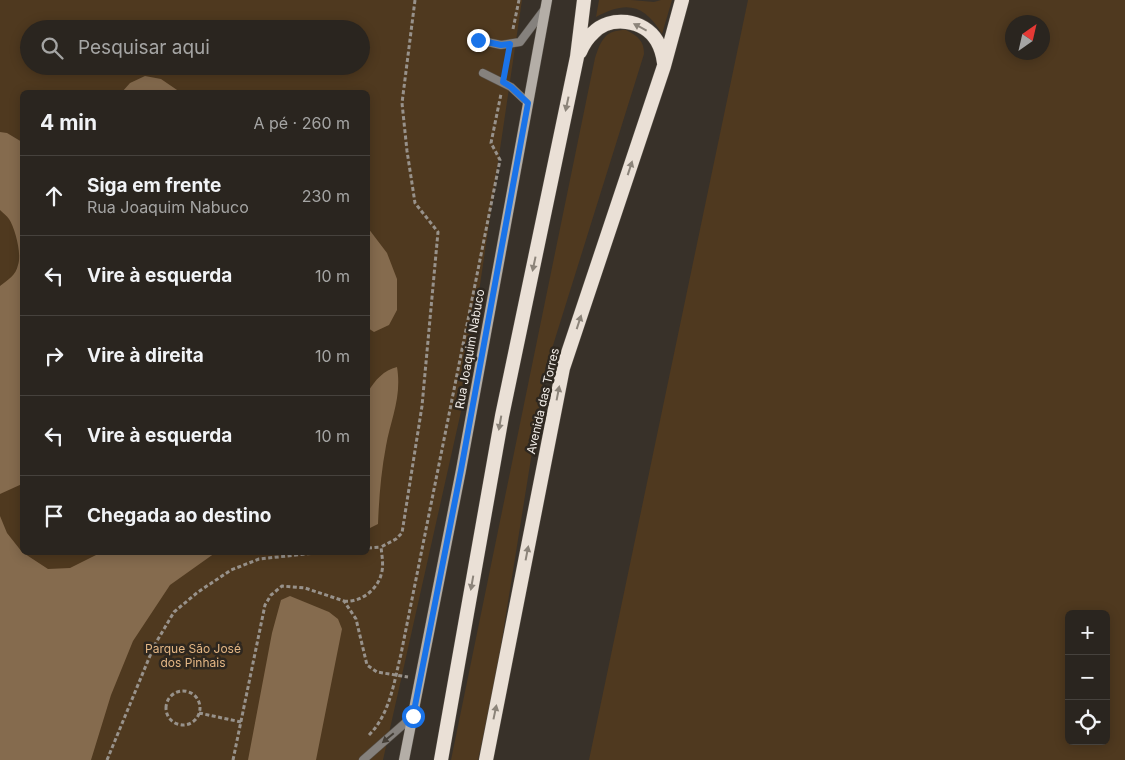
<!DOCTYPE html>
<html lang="pt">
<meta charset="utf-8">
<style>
:root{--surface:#2a251f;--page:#322d28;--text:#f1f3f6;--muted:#a5a5a4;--line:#46423d}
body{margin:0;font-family:Inter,sans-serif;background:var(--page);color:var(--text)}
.controls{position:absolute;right:15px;bottom:15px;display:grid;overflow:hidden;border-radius:8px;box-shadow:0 2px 12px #0003}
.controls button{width:45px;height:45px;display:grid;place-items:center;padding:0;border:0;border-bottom:1px solid var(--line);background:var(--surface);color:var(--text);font:25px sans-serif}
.compass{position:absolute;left:1005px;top:15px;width:45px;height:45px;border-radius:50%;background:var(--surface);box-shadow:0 2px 12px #0003;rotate:34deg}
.stop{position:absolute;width:15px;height:15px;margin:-11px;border:4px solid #1a73e8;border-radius:50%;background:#fff}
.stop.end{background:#1a73e8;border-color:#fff;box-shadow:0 1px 5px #0008}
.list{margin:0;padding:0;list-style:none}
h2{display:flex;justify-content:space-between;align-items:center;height:65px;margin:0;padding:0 20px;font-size:21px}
h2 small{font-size:16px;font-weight:400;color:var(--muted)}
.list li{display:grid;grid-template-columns:32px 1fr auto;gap:15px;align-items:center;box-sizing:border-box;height:80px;padding:0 20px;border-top:1px solid var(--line)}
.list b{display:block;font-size:19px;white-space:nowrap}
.list p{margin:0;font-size:16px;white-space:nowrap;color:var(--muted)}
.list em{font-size:16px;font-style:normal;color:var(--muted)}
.icon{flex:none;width:28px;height:28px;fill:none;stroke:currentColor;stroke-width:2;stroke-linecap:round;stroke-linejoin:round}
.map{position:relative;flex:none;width:1125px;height:760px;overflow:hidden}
.search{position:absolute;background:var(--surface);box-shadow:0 2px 12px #0003;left:20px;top:20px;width:350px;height:55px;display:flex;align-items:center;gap:12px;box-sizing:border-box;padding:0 18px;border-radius:28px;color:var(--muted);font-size:19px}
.panel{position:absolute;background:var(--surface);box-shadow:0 2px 12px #0003;left:20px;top:90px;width:350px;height:465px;border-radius:8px}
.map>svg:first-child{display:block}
.green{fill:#4f391f;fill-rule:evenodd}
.water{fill:#856b4e}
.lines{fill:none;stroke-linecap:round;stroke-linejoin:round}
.service-casing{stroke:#564f47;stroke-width:9}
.secondary-casing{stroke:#564f47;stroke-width:11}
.trunk-casing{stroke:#564f47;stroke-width:15}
.path{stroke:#98928b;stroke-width:3;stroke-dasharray:4 2.5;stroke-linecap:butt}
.service{stroke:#85817d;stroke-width:8}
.secondary{stroke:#b4aea7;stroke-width:10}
.trunk{stroke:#eae0d6;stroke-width:14}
.oneway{fill:#8c847a}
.oneway2{fill:#443e36}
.route{stroke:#1a73e8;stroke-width:6}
.labels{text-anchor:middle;stroke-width:5;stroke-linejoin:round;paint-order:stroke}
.street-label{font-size:12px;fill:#f1ece7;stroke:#2e271f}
.park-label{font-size:12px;fill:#e4b785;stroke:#2e271f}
</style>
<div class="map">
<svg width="1125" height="760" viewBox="0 0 1125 760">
<rect width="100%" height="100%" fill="#383129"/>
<path class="green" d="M0,0H522L462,407L383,760H0ZM29,29H361V66H29ZM22,92H368V552H22Z
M599,0H631L654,2L661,0H672L662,34C644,3 625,1 596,17Z
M748,0H1125V760H589ZM1012,22H1042V52H1012ZM1069,614H1106V741H1069Z
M626,30C638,36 644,41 644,54L545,371L496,677L478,760H451L595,58C601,40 605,30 626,30Z"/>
<path class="water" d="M145,76L161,79L180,92H122L130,83Z
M0,132L7,133L22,142V484L0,494V286C8,280 16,275 18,265C22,254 15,228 9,219C7,216 3,213 0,210Z
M368,228L387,253L397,279V310L389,325L374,332L368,328Z
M397,367C402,397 391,418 386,446C381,472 379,498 378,524L368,529V392C375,380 384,370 397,367Z
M0,516L7,533L22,552L48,569L70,568L100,553H215L170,585L133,641L111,695L91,760H0Z
M290,596L329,612L338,619L342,629L316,760H248L272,633L281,600Z"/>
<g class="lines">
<defs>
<path id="service" d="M478,40L501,45L520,42L544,10
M483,73L511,87L528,103
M363,760L413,716"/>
<path id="secondary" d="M404,760L461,470L547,0"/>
<path id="trunk" d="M580,52C583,45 587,38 593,33C610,15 644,19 657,41C661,48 663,55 664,63
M441,760L502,416L577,57L584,0
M486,760L563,368L664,66L682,0"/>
</defs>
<use href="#service" class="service-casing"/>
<use href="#secondary" class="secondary-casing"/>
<use href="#trunk" class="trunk-casing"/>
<path class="path" d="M513,29L519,0
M505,71L508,55
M368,548L381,547
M344,601C360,603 377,590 381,575C384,567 382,556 381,547L396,539L402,533L422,406L438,232L415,203L407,151L402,103L415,0
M166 708a17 17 0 1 1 34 0a17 17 0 1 1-34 0Z
M199,713L241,722
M369,735C390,714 394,682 401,654L500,160L491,143L501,94
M107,760L154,646L174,612L198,592L231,570L259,559L324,552
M233,760L265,605L271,595L282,586L305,588L344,601L356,619L367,665L377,672L408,677"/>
<use href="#service" class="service"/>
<use href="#secondary" class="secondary"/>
<use href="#trunk" class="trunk"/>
</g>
<defs><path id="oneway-solid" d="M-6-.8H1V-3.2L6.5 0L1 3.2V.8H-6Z" transform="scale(1.25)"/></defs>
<g class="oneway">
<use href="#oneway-solid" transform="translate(640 27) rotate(-152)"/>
<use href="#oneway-solid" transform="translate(567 104) rotate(102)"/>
<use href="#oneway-solid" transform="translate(630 168) rotate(-72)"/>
<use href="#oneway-solid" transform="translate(534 264) rotate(102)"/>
<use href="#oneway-solid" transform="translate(579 322) rotate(-72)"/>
<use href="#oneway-solid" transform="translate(558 393) rotate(-79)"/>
<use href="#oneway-solid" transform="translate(500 423) rotate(100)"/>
<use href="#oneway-solid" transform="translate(527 553) rotate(-79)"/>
<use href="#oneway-solid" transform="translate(472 583) rotate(100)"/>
<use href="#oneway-solid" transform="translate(495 712) rotate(-78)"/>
</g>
<use class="oneway2" href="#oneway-solid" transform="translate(388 738) rotate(140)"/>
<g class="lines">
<path class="route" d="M413,716L461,470L528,103L511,87L503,82L510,44L501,45L478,40"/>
</g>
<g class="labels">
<g class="street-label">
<text transform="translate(470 349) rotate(-80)" y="4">Rua Joaquim Nabuco</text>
<text transform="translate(543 401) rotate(-77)" y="4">Avenida das Torres</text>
</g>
<g class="park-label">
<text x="193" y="653">Parque São José<tspan x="193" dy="14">dos Pinhais</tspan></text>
</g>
</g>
</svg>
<div class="controls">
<button>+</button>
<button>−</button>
<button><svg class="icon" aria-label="locate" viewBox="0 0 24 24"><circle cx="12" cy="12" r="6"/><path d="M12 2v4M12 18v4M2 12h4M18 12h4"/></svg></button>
</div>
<svg class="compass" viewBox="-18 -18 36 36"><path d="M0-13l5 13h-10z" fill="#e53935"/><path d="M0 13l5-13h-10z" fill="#a5a5a4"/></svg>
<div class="stop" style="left:413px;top:716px"></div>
<div class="stop end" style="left:478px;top:40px"></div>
<div class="search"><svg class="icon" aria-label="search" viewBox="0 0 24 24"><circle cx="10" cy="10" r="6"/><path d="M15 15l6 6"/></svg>Pesquisar aqui</div>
<section class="panel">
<h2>4 min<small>A pé · 260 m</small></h2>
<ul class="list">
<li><svg class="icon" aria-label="ahead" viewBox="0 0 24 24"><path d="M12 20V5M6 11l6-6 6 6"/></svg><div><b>Siga em frente</b><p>Rua Joaquim Nabuco</p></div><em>230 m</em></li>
<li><svg class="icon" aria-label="left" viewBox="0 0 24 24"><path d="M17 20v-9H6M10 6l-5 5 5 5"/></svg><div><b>Vire à esquerda</b></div><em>10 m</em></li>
<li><svg class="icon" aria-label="right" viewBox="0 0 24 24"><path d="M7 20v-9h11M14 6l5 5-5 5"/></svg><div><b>Vire à direita</b></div><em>10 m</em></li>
<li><svg class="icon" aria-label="left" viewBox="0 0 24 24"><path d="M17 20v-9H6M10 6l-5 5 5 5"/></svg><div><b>Vire à esquerda</b></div><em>10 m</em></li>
<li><svg class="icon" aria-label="arrive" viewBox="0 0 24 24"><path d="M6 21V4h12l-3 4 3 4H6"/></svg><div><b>Chegada ao destino</b></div></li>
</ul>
</section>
</div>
